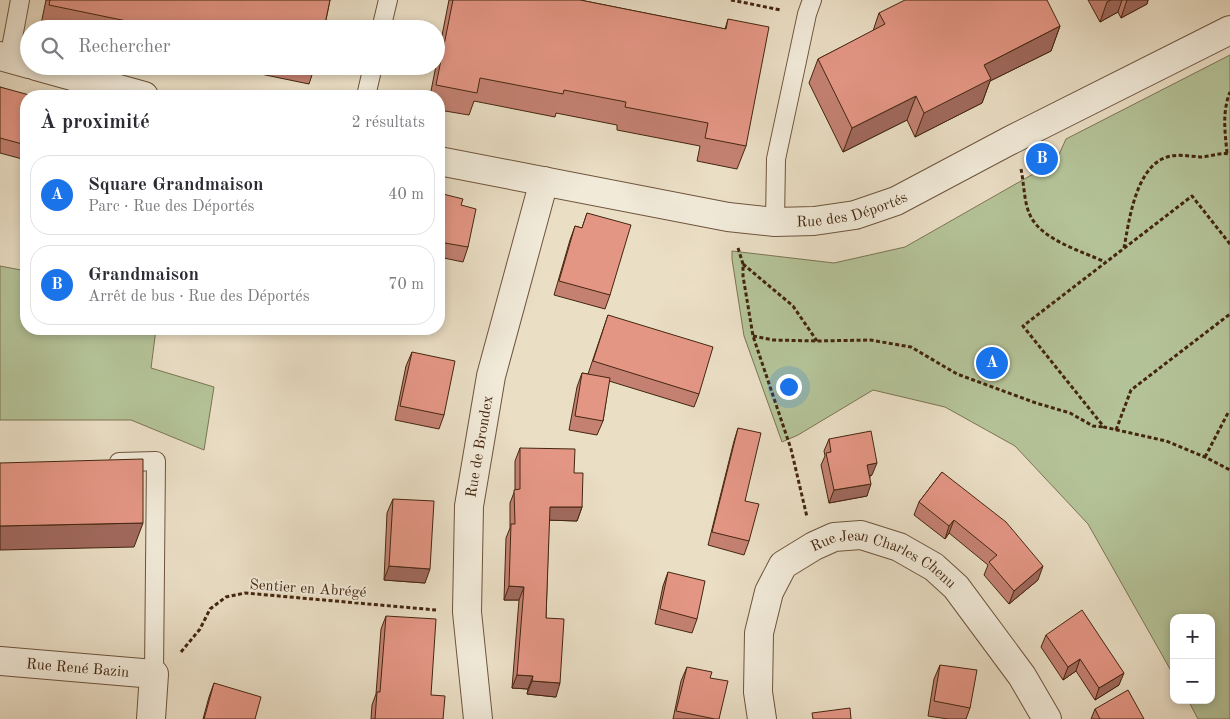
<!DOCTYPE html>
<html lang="fr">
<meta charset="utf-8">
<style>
:root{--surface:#fff;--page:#f7f7f7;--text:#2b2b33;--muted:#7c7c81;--line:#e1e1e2;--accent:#1a73e8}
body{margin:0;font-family:"Old Standard TT",serif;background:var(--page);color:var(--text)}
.controls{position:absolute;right:15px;bottom:15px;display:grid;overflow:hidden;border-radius:10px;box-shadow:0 2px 8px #0003}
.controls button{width:45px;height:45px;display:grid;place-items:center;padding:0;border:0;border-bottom:1px solid var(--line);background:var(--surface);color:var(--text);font:25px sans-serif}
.you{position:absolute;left:788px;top:386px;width:18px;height:18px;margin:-12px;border:4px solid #fff;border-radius:50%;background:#1a73e8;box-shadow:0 0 0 8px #1a73e833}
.badge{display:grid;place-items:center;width:32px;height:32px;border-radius:50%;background:var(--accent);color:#fff;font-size:16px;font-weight:700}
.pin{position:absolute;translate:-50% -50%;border:2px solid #fff;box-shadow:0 1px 5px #0006}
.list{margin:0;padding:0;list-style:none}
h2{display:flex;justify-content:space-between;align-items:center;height:65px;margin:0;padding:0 20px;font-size:21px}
h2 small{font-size:16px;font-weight:400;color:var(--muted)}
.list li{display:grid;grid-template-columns:32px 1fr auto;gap:15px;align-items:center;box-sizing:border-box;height:80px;margin:0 10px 10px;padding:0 10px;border:1px solid var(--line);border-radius:20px}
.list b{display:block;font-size:19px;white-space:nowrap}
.list p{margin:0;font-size:16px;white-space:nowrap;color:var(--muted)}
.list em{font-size:16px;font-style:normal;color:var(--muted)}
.icon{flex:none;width:28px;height:28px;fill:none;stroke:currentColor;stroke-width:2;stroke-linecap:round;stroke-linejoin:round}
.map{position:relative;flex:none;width:1230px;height:719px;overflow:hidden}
.search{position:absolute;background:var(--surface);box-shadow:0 2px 8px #0003;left:20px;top:20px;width:425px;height:55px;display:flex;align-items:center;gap:12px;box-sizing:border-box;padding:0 18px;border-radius:28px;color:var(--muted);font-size:19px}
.panel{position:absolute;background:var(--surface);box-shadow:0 2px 8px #0003;left:20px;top:90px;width:425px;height:245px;border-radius:20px}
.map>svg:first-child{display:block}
.green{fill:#b4c297;stroke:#7c7453}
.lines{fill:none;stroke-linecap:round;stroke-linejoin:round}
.service-casing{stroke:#6e543c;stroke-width:20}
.minor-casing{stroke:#6e543c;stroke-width:30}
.tertiary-casing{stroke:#6e543c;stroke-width:30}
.path{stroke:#44260f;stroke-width:3;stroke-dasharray:4 2.5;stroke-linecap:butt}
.service{stroke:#f1ead9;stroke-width:18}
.minor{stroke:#f1ead9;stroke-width:28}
.tertiary{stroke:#f1ead9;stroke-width:28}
.wall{fill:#c48172;stroke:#44260f}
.shaded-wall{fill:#a0695d;stroke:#44260f}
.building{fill:#e49685;stroke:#44260f}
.labels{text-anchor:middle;stroke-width:4;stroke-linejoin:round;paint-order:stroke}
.street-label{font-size:15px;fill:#44260f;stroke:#f1ead9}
</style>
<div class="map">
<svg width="1230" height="719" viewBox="0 0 1230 719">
<rect width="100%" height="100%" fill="#eadec5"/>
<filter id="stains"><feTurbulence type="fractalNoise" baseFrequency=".004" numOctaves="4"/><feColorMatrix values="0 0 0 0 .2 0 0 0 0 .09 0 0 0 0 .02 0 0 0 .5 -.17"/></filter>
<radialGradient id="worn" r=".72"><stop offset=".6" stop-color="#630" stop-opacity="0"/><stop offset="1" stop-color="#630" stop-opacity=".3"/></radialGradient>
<path class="green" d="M1230,55V719H1198L1188,700H1211V618H1174V676L1088,524L1015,446L945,407L873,390L798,435L782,442L744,336L732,259V251L834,263L905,247L1056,161L1066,139Z
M0,266L26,271V329H156L151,368L214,387L204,450L131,420H0Z"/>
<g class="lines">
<defs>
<path id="service" d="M381,29L388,0
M9,59L20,0
M366,96L373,66
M775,222L776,159L807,14L812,0
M119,462L156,461L154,674"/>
<g id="minor">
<path id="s1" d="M0,661L154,674L151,719"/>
<path id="s2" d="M478,719L467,612L469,506L491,376L544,181"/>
<path id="s3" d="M762,719L758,692L759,633L769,592L783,565L814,546L834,537L861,535L899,547L934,567L956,587L1022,676L1047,719"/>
</g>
<g id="tertiary">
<path d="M0,56L29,64"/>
<path d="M36,66L144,96"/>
<path id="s4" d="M439,161L728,217L775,222L814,221L855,215L896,201L1009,141L1230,30"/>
</g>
</defs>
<use href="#service" class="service-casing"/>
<use href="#minor" class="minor-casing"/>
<use href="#tertiary" class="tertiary-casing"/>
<path class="path" d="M731,0L781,10
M1227,153C1225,132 1222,112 1230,92
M1021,169C1024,183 1024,203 1030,215C1041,240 1082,251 1105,262
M1230,244L1192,196L1023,326L1104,427L1166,441L1205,457L1230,470
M738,248L743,264V276L753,336L791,449L807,517
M1124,248C1129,221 1135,173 1162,159C1174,153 1187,156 1200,157C1210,157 1220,152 1230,154
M743,264L793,306L817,341
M753,336L773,340L817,341L870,340L911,347L957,374L1036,403L1070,413L1093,426L1104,427
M1116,430L1131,390L1230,314
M1205,457L1229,411
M181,652L200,629L210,609L226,597L245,593L436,610"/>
<use href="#service" class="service"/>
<use href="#minor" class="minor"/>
<use href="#tertiary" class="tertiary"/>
</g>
<path class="wall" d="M46,0H330L324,29H40Z
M449,0H580L725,29L728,19L746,146L737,169L697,161L700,146L617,130V125L556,113L555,117L474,101L469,115L439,110V96H430Z
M1088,0H1148L1147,4L1121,18L1118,12L1100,22Z
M879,13L1060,26L1051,51L990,81L982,103L915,137L907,120L843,152L809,83L818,59L873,31Z
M197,66H211L210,69Z
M222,66H315L309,84Z
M0,87L26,96V160L0,153Z
M439,193L461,205L468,247L463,262L439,257Z
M587,213L610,295L605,309L554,295L570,240L575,226L582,228Z
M608,315L699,394L694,407L609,381L603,421L597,435L569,430L577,387L582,373L588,374Z
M412,352L444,415L439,429L395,420L406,366Z
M738,428L749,541L744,555L708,545L734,441Z
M829,439L872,475L870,476L867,496L829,503L821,465L825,456L824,451Z
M520,448L574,473L582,507L577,521L549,520L546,618L556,697L527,694L528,689L512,688L519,600H504L506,538L510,528V503L515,490V461Z
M942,472L1038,580L1009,604L984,575L988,565L949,533L945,539L914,515L919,502Z
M393,499L425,583L384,580L387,513Z
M668,572L697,619L692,633L655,624L663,586Z
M386,616L431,695L443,719H371L372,705L376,694L381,629Z
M1046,635L1119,685L1095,700L1076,671L1063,680L1041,647Z
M940,665L970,708L966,719H948L928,716L934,679Z
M687,667L719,719H673L681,681Z
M214,683L255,719H203L209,697Z
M1095,709L1144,719H1091Z"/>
<path class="shaded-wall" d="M1111,0H1122L1118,12L1100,22L1107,2Z
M1127,0H1148L1147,4L1121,18Z
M1060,26L1051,51L990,81L982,103L915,137L924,113L984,65Z
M916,96L907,120L843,152L852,128Z
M877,463L872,475L863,477L867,465Z
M871,484L867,496L829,503L834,490Z
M550,507H582L577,521L545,520Z
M954,520L949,533L945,539L949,526Z
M143,523L134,547L0,550V526Z
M389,566L430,569L425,583L384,580Z
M1043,566L1038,580L1009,604L1014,591Z
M509,586L524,587L519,600H504Z
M1080,659L1076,671L1063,680L1068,667Z
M1124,673L1119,685L1095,700L1099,688Z
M517,675L533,676L528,689L512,688Z
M532,681L560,683L556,697L527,694Z"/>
<path class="building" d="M50,0H330L324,29H146V25L49,5Z
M453,0H580L726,29L728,19L769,27L746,146L705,138L708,123L625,107L626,102L564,90L563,94L480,78L477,93L436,85Z
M905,0H1047L1060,26L984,65L991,79L924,113L916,96L852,128L818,59L885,24L879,13Z
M0,87L33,96H26V145L0,138Z
M439,193L463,199L461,205L476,209L468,247L439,242Z
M587,213L631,225L610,295L559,281L575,226L582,228Z
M608,315L713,347L699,394L593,361Z
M412,352L455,361L444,415L400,406Z
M582,373L610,378L603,421L575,416Z
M738,428L761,433L745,501L759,504L749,541L712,532Z
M871,431L877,463L867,465L871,484L834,490L826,453L831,452L829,439Z
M520,448L575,449L574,473H583L582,507H550L546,618L564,619L560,683L532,681L533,676L517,675L524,587L509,586L511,524H515L514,490L520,489Z
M143,459V523L0,526V463Z
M942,472L1006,522L1043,566L1014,591L989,562L997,555L954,520L949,526L919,502Z
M393,499L434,501L430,569L389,566Z
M668,572L705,581L697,619L660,609Z
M1082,610L1124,673L1099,688L1080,659L1068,667L1046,635Z
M386,616L436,619L431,695L445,696L443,719H375L377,692H380Z
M940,665L977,670L970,708L934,701Z
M687,667L712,672L710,678L728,681L719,719H715L676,711Z
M214,683L261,697L255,719H204Z
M1128,690L1144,719H1100L1095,709Z
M850,708L851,719H813L812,713Z"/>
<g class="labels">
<g class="street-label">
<text dy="5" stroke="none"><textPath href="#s4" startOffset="420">Rue des Déportés</textPath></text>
<text dy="5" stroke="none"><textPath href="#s2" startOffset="274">Rue de Brondex</textPath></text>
<text dy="5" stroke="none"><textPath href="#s3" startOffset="272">Rue Jean Charles Chenu</textPath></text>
<text transform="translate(308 588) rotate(4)" y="5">Sentier en Abrégé</text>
<text dy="5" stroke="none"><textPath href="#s1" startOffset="78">Rue René Bazin</textPath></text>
</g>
</g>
<rect width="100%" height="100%" filter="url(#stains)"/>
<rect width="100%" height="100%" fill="url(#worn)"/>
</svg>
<div class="controls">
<button>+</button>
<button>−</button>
</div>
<div class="you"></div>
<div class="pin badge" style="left:992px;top:363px">A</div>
<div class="pin badge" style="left:1042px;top:159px">B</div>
<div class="search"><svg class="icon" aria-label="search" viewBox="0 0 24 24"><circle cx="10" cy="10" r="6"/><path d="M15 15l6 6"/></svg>Rechercher</div>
<section class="panel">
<h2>À proximité<small>2 résultats</small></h2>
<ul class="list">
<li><span class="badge">A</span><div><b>Square Grandmaison</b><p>Parc · Rue des Déportés</p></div><em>40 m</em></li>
<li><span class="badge">B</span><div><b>Grandmaison</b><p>Arrêt de bus · Rue des Déportés</p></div><em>70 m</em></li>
</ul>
</section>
</div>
